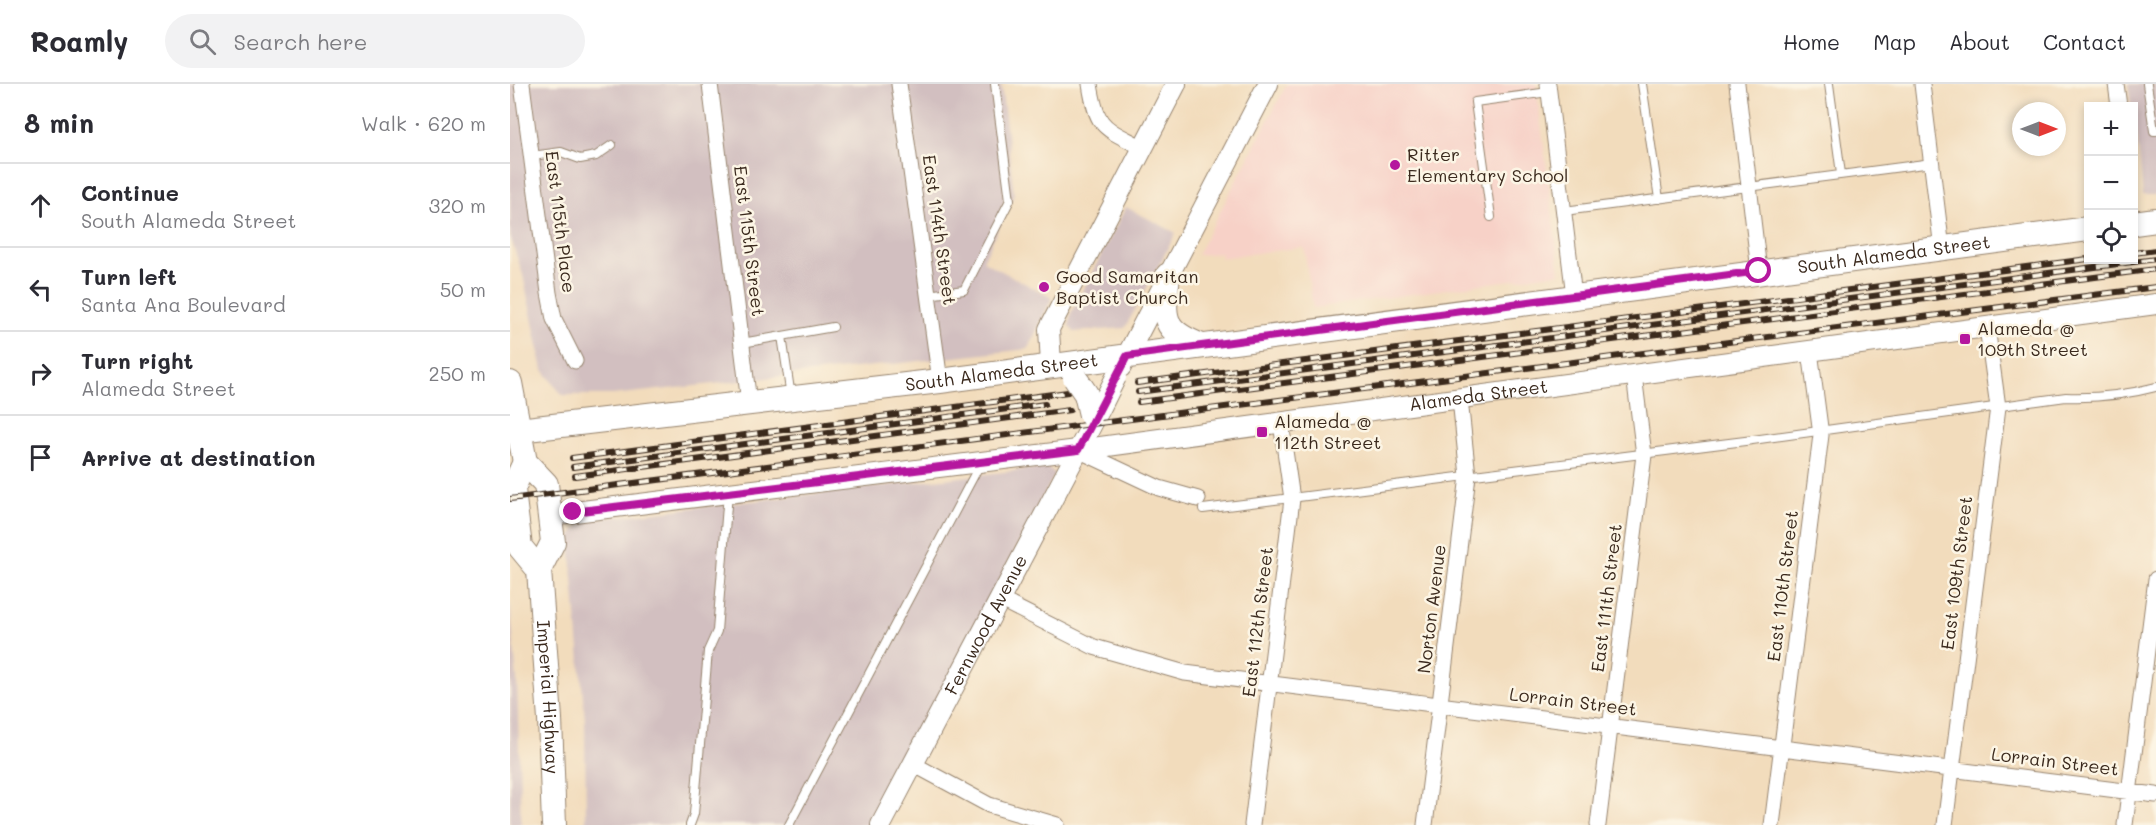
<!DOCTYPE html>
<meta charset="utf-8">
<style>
:root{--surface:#fff;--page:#f2f2f3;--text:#2b2b33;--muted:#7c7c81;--line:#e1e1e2}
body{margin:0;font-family:Mali,sans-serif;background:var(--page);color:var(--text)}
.controls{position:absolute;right:18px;top:18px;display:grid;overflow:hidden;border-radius:0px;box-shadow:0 3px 9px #0003}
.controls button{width:54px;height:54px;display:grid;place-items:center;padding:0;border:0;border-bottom:2px solid var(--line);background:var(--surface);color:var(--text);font:30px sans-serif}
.compass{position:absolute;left:1502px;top:18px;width:54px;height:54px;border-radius:50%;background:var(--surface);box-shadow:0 3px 9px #0003;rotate:90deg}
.stop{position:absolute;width:18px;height:18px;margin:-14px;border:4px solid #b5179e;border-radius:50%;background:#fff}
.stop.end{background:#b5179e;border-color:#fff;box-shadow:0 2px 6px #0008}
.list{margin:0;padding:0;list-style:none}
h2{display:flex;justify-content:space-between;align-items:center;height:78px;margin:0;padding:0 24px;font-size:26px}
h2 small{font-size:20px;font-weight:400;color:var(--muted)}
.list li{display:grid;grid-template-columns:39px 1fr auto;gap:18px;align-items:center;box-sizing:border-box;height:84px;padding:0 24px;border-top:2px solid var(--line)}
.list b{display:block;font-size:22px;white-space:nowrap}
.list p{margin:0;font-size:20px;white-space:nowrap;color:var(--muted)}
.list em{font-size:20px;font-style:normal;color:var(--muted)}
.icon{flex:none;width:33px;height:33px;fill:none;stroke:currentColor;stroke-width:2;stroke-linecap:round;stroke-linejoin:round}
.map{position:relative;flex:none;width:1646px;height:741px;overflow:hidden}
header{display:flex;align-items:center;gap:36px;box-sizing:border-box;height:84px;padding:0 30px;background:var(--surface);border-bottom:2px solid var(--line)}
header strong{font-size:28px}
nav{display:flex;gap:33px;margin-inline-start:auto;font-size:21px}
.search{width:420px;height:54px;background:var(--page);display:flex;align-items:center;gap:15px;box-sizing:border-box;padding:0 21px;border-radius:33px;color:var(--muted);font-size:22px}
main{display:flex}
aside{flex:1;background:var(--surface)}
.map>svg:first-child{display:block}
.built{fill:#f7d1c7}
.industrial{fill:#d2bfc0}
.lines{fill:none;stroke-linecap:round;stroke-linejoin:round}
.service-casing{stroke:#96836d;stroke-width:10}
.minor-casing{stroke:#96836d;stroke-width:17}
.tertiary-casing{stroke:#96836d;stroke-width:22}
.primary-casing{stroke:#96836d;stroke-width:26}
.service{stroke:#fff;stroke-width:8}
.minor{stroke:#fff;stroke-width:15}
.tertiary{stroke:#fff;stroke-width:20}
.primary{stroke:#fff;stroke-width:24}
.rail-casing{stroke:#3b2a1e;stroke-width:6}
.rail{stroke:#fcf5e5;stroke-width:4;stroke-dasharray:11;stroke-linecap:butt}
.tertiary-bridge-casing{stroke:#96836d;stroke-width:22;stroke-linecap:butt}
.primary-bridge-casing{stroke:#96836d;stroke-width:26;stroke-linecap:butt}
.tertiary-bridge{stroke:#fff;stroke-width:20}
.primary-bridge{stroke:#fff;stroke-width:24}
.route{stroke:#b5179e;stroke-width:8}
.poi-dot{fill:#b5179e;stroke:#fcf5e5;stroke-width:2}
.labels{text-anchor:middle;stroke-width:5;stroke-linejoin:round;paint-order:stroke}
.poi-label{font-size:18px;fill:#3b2a1e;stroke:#fcf5e5;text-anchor:start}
.street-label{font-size:18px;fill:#3b2a1e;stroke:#fcf5e5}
</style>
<header>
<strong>Roamly</strong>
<div class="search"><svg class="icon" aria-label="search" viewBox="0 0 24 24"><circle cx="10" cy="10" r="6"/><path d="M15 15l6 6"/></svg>Search here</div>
<nav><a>Home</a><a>Map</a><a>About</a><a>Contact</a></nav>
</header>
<main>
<aside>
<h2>8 min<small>Walk · 620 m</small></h2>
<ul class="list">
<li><svg class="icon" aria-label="ahead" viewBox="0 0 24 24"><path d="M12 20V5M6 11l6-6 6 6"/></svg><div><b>Continue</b><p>South Alameda Street</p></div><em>320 m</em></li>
<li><svg class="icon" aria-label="left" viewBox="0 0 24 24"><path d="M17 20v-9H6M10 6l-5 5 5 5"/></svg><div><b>Turn left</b><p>Santa Ana Boulevard</p></div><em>50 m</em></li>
<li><svg class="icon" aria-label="right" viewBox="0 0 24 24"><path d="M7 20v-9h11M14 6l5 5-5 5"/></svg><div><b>Turn right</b><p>Alameda Street</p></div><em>250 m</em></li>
<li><svg class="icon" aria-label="arrive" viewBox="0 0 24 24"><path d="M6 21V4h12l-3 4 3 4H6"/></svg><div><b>Arrive at destination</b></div></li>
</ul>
</aside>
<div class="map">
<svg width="1646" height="741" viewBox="0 0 1646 741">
<rect width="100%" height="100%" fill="#fcf5e5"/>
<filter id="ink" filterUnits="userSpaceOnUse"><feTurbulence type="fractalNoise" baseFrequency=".0167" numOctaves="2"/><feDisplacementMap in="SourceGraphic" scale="12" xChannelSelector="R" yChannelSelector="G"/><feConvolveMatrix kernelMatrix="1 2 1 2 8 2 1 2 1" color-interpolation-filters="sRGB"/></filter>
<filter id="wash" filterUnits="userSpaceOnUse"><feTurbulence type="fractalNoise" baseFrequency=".008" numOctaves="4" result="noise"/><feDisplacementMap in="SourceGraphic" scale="24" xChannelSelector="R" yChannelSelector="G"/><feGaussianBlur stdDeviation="1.35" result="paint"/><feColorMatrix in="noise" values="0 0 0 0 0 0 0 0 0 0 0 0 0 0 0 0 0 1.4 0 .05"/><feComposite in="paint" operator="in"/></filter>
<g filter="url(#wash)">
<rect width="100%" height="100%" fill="#f2dcbc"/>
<path class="built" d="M777,0H1026L1050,189L803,224L794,163L710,174L711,169L687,171Z"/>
<path class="industrial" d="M0,0H491L504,111L473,177L542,214L518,265L103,311H52L33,286L13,191L0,152Z
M1618,0H1646V111H1633L1624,22H1621Z
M616,123L666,149L615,244L564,248L559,242L561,229Z
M537,383L545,390L362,741H76L75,637L60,459L61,451L71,440L78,436Z
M0,516L7,596L11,741H0Z"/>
</g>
<g filter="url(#ink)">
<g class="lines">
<defs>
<path id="service" d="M1132,0L1149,115
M1319,0L1331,90
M1637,0L1644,47H1646
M22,72L51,68L70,75L86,72L102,61
M1054,127L1422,79
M981,133L965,18L1039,8
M418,211L454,206L500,116L485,0
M272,252L281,313
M232,259L323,243
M693,425L1235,357L1556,313C1587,314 1616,311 1646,303
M180,741L184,730L198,567L207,547L218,409
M279,741L469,382"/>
<path id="minor" d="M12,0L39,209L44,235L65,277
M200,0L239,319
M389,0L430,297
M580,0C587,46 594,43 633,64
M1038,0L1064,212
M1227,0L1249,187
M1412,0L1432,165
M1606,0L1609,22
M568,366L649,404L688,415
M489,515L584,563L675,589L1646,711
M403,680L479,721L547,741
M742,741L782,415L771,339
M915,741L958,392L950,315
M1088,741L1134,371L1124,291
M1262,741L1311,351L1300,267
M1435,741L1488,323L1477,243
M1615,741L1646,495"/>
<g id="tertiary">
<path d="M541,281L539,245L666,0"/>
<path d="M611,283L758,0"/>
<path id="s1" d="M40,431L568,366L1646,220"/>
<path id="s2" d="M371,741L590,325"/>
</g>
<g id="primary">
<path d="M1624,139L1646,136"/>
<path d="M658,191C653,233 650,246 692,262"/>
<path id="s3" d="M0,299L15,378L36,400L43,458L29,486L40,635L44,741"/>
<path id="s4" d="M0,347L430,297L1578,145"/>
<path d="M15,378L3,404L4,415L10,463L29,486"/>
</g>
</defs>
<use href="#service" class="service-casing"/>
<use href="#minor" class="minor-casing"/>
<use href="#tertiary" class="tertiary-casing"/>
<use href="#primary" class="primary-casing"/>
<use href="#service" class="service"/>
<use href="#minor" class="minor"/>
<use href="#tertiary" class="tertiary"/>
<use href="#primary" class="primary"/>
<defs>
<path id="rail" d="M1624,169L1646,166
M627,299L1578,175
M628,308L1646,175
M629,318L1646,185
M62,374L558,308
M63,383L535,320
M65,392L560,326
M0,415L1646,203"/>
</defs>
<use href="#rail" class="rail-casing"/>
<use href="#rail" class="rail"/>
<defs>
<path id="tertiary-bridge" d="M590,325L606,293"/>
<path id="primary-bridge" d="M565,294L576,310L581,331"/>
</defs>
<use href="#tertiary-bridge" class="tertiary-bridge-casing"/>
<use href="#primary-bridge" class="primary-bridge-casing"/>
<use href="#tertiary-bridge" class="tertiary-bridge"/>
<use href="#primary-bridge" class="primary-bridge"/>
</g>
</g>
<g class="lines" filter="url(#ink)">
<path class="route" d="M63,428L568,366L617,272L1249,187"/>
</g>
<g class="poi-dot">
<circle cx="885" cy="81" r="6"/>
<circle cx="534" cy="203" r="6"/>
<rect x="1449" y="249" width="12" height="12" rx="3"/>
<rect x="746" y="342" width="12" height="12" rx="3"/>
</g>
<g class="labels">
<g class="poi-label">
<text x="897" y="77">Ritter<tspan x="897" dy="21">Elementary School</tspan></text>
<text x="546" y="199">Good Samaritan<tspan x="546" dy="21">Baptist Church</tspan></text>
<text x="1467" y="251">Alameda @<tspan x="1467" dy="21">109th Street</tspan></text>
<text x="764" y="344">Alameda @<tspan x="764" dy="21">112th Street</tspan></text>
</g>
<g class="street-label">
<text transform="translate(50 138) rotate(83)" y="6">East 115th Place</text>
<text transform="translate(429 146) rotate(82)" y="6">East 114th Street</text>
<text transform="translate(239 157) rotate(83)" y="6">East 115th Street</text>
<text dy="6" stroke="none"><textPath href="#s4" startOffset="1395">South Alameda Street</textPath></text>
<text dy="6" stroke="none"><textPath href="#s4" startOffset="495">South Alameda Street</textPath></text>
<text dy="6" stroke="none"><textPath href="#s1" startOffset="936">Alameda Street</textPath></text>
<text transform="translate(1447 489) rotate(-83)" y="6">East 109th Street</text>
<text transform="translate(1273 502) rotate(-83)" y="6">East 110th Street</text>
<text transform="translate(1097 514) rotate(-83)" y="6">East 111th Street</text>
<text transform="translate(922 525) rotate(-83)" y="6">Norton Avenue</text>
<text transform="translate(748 538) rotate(-83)" y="6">East 112th Street</text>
<text dy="6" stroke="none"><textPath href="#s2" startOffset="226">Fernwood Avenue</textPath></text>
<text dy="6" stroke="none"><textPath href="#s3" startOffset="328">Imperial Highway</textPath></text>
<text transform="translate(1063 618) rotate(7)" y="6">Lorrain Street</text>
<text transform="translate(1545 678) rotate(7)" y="6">Lorrain Street</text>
</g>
</g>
</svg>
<div class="controls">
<button>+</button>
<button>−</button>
<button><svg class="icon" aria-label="locate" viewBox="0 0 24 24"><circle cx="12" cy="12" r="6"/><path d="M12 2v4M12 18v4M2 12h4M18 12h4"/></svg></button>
</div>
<svg class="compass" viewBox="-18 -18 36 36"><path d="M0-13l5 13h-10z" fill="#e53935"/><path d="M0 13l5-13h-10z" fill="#7c7c81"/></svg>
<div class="stop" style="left:1249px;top:187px"></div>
<div class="stop end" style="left:63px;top:428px"></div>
</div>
</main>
